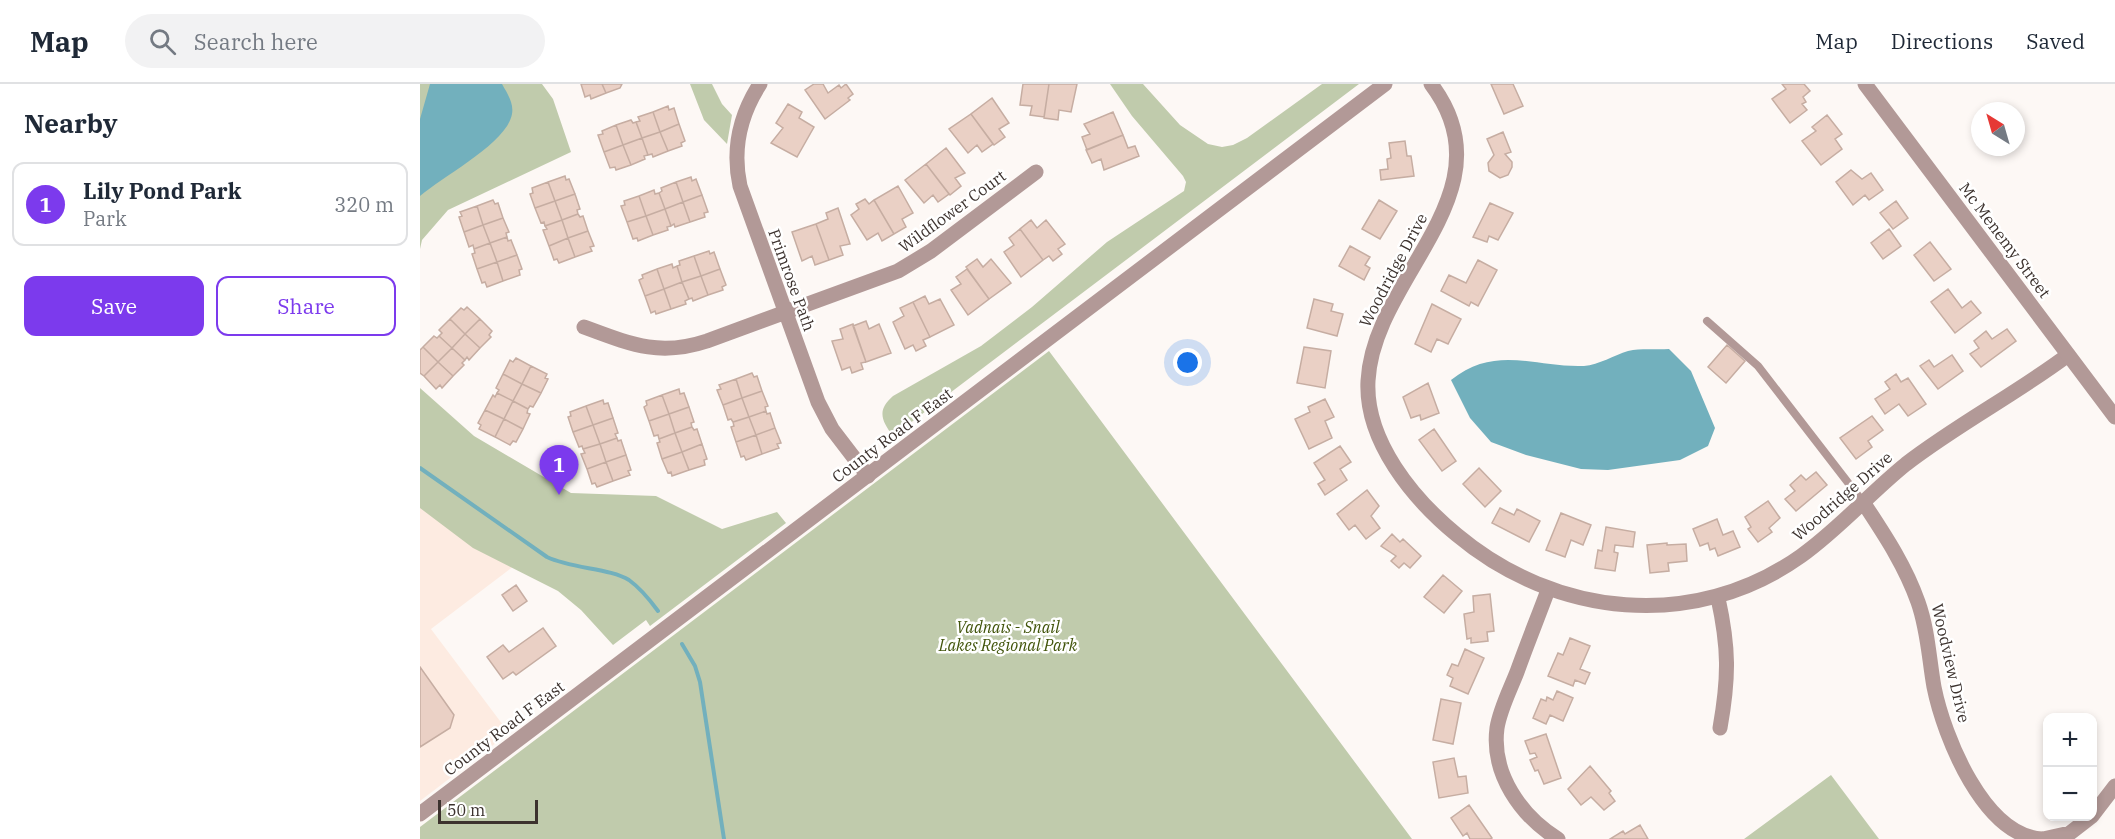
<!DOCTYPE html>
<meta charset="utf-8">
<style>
:root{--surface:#fff;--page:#f2f2f3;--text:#1f2937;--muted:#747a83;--line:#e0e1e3;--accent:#7c3aed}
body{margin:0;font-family:"IBM Plex Serif",serif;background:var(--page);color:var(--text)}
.controls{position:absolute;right:18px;bottom:18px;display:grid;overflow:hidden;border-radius:12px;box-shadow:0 3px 9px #0003}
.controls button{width:54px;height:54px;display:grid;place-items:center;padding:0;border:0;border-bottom:2px solid var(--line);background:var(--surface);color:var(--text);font:30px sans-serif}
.compass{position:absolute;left:1551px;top:18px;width:54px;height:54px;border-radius:50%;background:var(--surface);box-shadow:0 3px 9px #0003;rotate:323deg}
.scale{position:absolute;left:18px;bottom:15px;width:100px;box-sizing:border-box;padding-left:6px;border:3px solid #3c322e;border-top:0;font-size:16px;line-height:21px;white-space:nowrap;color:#3c322e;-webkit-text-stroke:4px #fff;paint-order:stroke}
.you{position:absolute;left:768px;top:279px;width:21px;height:21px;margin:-15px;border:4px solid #fff;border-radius:50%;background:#1a73e8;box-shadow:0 0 0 9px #1a73e833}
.badge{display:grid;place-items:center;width:39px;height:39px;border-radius:50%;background:var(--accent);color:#fff;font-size:20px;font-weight:700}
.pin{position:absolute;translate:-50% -50px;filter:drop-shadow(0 2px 3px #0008)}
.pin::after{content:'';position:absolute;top:32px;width:21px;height:18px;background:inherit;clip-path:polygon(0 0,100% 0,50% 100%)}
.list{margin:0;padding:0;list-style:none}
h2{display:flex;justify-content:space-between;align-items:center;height:78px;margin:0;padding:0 24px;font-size:26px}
h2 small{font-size:20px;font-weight:400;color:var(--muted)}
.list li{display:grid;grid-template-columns:39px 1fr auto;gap:18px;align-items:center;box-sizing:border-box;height:84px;margin:0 12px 12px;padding:0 12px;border:2px solid var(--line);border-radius:12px}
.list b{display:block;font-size:22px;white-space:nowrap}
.list p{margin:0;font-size:20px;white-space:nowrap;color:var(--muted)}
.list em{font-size:20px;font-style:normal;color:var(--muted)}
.actions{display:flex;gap:12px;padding:18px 24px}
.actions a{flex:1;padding:14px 0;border:2px solid var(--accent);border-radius:12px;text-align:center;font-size:21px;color:var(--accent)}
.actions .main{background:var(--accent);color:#fff}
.icon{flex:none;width:33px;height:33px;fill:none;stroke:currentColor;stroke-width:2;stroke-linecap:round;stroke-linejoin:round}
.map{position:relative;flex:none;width:1695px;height:755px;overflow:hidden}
header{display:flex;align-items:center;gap:36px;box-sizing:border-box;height:84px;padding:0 30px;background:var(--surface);border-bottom:2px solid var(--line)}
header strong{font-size:28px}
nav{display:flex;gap:33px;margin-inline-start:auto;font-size:21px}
.search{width:420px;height:54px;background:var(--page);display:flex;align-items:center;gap:15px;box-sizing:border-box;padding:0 21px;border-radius:33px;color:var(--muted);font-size:22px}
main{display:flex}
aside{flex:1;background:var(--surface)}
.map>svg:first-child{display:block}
.commercial{fill:#fdebe1}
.green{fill:#c0cbac}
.water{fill:#72b0bd}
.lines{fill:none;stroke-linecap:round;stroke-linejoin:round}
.stream{stroke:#72b0bd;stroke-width:4}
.building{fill:#ead0c5;stroke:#c6ada2;stroke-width:1.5}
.service{stroke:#b29997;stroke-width:8}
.minor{stroke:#b29997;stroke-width:15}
.tertiary{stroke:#b29997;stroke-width:15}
.labels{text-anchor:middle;stroke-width:5;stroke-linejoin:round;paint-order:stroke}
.street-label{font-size:16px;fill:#3c322e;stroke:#fff}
.park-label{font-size:16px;font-style:italic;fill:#41540a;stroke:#fff}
</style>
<header>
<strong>Map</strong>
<div class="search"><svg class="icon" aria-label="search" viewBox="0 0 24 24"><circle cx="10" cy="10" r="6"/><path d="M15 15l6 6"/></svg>Search here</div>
<nav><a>Map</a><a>Directions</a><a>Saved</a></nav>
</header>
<main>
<aside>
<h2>Nearby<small></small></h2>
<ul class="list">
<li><span class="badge">1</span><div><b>Lily Pond Park</b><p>Park</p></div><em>320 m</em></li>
</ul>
<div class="actions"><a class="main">Save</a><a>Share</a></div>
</aside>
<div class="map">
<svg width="1695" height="755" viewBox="0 0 1695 755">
<rect width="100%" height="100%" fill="#fdf8f5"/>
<path class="commercial" d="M0,402L103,475L11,545L89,649L0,717Z"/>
<path class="green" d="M0,0H122L133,15L151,68L28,126L2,156L0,165Z
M270,0H292L302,20L312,31L307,60L284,36Z
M690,0H723L760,41L788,60L802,63L813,61L827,54L902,0H939L473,352C461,336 457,326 473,312L561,262L612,223L687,158L764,107L766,98L763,92L712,32Z
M629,267L992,755H0V743Z
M0,304L54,352L151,409L236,412L302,445L357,428L366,439L230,542L226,536L193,561L161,526L138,507L53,464L0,424Z
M1411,691L1459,755H1324Z"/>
<path class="water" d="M10,0H82C87,9 94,19 92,30C87,59 23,92 0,112V35Z
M1249,265L1271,287L1295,344L1288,362L1260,376L1188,386L1161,385L1106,371L1071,358L1050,334L1031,296C1076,260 1116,284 1164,282C1179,281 1194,271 1208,267C1221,264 1236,266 1249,265Z"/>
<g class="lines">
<path class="stream" d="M0,384L127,473C152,485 190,484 209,496C220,504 230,516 238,527
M262,560L275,582L280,598L304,755"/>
</g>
<path class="building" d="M161,0H182L186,9L171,15L170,11L165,13Z
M182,0H202L200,4L186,9Z
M394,0H403L408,9L419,1L421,4L426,0L433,10L428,14L430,16L405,35L385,6Z
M603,0H629L624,33L610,31L612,22L600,21Z
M629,0H657L651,28L639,26L638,36L624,34Z
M1071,0H1093L1103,22L1084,30Z
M1362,0H1384L1390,7L1383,13L1386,18L1382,20L1387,26L1370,39L1352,15L1366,5Z
M572,14L589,39L579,45L585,53L574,61L551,30Z
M368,20L382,28L379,34L394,43L377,73L351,59L363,44L356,39Z
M248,22L249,26L254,24L259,40L240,48L233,28Z
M233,28L240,48L222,54L216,38L220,37L218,33Z
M693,28L703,51L667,66L662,53L670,50L664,40Z
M551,30L573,60L562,68L557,61L548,69L529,45Z
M1407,31L1422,50L1415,55L1422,65L1401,81L1382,57L1396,47L1392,43Z
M211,36L213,39L216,38L222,54L203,61L196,41Z
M259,40L265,57L261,59L262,62L248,67L240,48Z
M196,41L203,61L184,68L178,51L183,50L182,47Z
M240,48L248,67L233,73L232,70L228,71L222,54Z
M1083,48L1091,68L1085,70L1092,78V83L1088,91L1080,94L1069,87L1068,79L1074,71L1067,55Z
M703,51L708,64L715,62L719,72L684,86L681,75L672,79L666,66Z
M222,54L228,71L224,72L225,75L211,81L203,61Z
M985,57L987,72H991L994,92L961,96L960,86L968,85L967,75L971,74L969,59Z
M203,61L211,81L196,86L195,83L190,84L184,68Z
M526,64L545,89L535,94L541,102L530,111L506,80Z
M506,80L529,110L518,118L513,111L504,119L485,96Z
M1431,86L1442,95L1451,89L1463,106L1449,116L1445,111L1433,121L1416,98Z
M145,92L146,96L149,95L155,110L135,117L128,98Z
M271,93L272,97L276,95L282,111L263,118L256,98Z
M128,98L135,117L115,124L110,110L113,109L112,104Z
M256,98L263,118L245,125L239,109L242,107L241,104Z
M478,102L493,129L482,135L486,143L474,150L454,116Z
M234,106L235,110L239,109L245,125L226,132L219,112Z
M155,110L160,125L157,126L158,130L142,136L135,117Z
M282,111L288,128L284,129L285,133L270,138L263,118Z
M219,112L226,132L207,138L201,122L205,121L204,117Z
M445,115L449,120L454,116L474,150L462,157L458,149L447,156L431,131L439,125L436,120Z
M73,116L75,120L78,119L83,134L63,141L57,122Z
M959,116L977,127L960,155L942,145Z
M135,117L142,136L125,142L124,138L121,139L115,124Z
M1476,117L1488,134L1473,145L1460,129Z
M263,118L270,138L255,143L254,140L251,142L245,125Z
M1070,119L1093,129L1078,156L1069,152L1067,158L1053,153Z
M57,122L63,141L44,148L39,133L42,132L40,128Z
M418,124L430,160L420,162L423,171L409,176L396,140L408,135L406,129Z
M245,125L251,142L247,143L248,146L233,151L226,132Z
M158,130L160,133L163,132L168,147L148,154L142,136Z
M226,132L233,151L218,157L217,154L213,155L207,138Z
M83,134L89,148L86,149L87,153L70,159L63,141Z
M142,136L148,154L129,162L123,146L127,145L125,142Z
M611,136L617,144L626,136L645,160L638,165L642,170L633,177L629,172L623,176L600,145Z
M396,140L409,176L395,181L392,172L382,177L372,148Z
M63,141L70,159L54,165L53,161L49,163L44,148Z
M600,145L623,176L601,193L584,168L594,161L589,154Z
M1469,145L1481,162L1463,175L1451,159Z
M168,147L174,162L170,163L172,167L155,173L148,154Z
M87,153L88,157L91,156L97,171L77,178L70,159Z
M148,154L155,173L139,179L137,175L134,176L129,162Z
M1510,158L1531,185L1514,197L1494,171Z
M70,159L77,178L57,185L52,170L55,169L54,165Z
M930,162L950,173L945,181L950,184L944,196L919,182Z
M289,167L290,170L294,168L300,185L281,192L274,172Z
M97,171L102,185L99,186L100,191L83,197L77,178Z
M274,172L281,192L262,198L257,182L260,181L259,177Z
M557,175L563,183L571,175L591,199L569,215L546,183Z
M1058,176L1077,186L1058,222L1051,218L1049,222L1021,207L1029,191L1046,199Z
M77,178L83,197L67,203L65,198L62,199L57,185Z
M252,180L253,184L257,182L262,198L244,205L237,185Z
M237,185L244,205L225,212L219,196L223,194L222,191Z
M300,185L306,201L302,203L303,206L288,211L281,192Z
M547,185L569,215L548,231L531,206L541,200L536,193Z
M281,192L288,211L273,217L272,214L269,215L262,198Z
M262,198L269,215L265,217L266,220L251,225L244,205Z
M244,205L251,225L236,230L235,227L231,229L225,212Z
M1528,205L1542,224L1551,217L1561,229L1535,249L1511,218Z
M505,212L509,220L520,215L534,241L510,253L493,218Z
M894,215L913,220L911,227L923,230L917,252L887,244Z
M493,218L510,253L503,256L506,262L496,267L493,261L485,265L473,238L484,232L480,224Z
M1012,220L1041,235L1028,260L1017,255L1011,268L995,260Z
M47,223L60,235L45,250L30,235L41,224L44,226Z
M30,235L45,250L32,264L19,252L22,249L19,246Z
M60,235L72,247L69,251L71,253L60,264L45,250Z
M446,237L449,245L459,240L471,269L446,278L433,242Z
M433,240L446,278L441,279L443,285L432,289L430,283L422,286L412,257L423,255L420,245Z
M1587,245L1596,257L1561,283L1550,270L1559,264L1554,257L1566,247L1572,255Z
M45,250L60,264L49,276L47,273L45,276L32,264Z
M14,252L17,254L19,252L32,264L18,278L3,263Z
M1307,261L1325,277L1306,299L1288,283Z
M3,263L18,278L4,292L0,289V266Z
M884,263L911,267L905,304L877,299Z
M32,264L45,276L42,279L44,281L33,292L18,278Z
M1532,271L1543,287L1518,305L1500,282L1509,276L1514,283Z
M96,274L111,282L102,300L83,290L90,276L93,278Z
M18,278L33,292L22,304L20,301L16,305L4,292Z
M111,282L127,290L125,294L128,295L121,309L102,300Z
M332,289L334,293L337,292L342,307L322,314L316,295Z
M83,290L102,300L93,317L77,309L79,306L76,304Z
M1476,290L1481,298L1488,294L1506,320L1488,332L1479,320L1465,330L1455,315L1470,305L1465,298Z
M316,295L322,314L303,321L297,306L301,305L299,301Z
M1008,299L1019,329L1001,336L1000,331L991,334L983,313Z
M102,300L121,309L113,323L110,322L108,325L93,317Z
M259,305L260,310L264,309L269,323L249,330L242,311Z
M342,307L348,322L345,323L346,327L329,333L322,314Z
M77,309L93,317L84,335L65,326L73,311L75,313Z
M242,311L249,330L229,337L224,323L227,321L226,317Z
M322,314L329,333L313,338L311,335L308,336L303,321Z
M905,315L914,333L905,337L912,354L889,365L875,335L890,328L888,323Z
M183,316L184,320L188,319L193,334L173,341L166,322Z
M93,317L108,325L107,329L110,330L103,345L84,335Z
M166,322L173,341L153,348L148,333L151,332L150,328Z
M269,323L274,338L271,339L272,343L255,349L249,330Z
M65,326L84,335L75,353L59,345L61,341L58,339Z
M346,327L347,330L350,329L355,344L336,351L329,333Z
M249,330L255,349L239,355L238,351L234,352L229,337Z
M1452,332L1463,346L1448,357L1452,363L1436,375L1420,354Z
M329,333L336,351L316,358L311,343L314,342L313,338Z
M193,334L198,349L195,350L197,354L180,360L173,341Z
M84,335L103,345L96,358L93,357L90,361L75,353Z
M173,341L180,360L163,365L162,362L159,363L153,348Z
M272,343L274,346L277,345L282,360L262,368L255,349Z
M355,344L361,359L357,360L359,364L342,370L336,351Z
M1014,345L1036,377L1022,387L999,356Z
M255,349L262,368L242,375L237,359L240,358L239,355Z
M336,351L342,370L326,376L324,372L321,373L316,358Z
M197,354L198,357L201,356L206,371L186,378L180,360Z
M180,360L186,378L167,385L161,370L165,369L163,365Z
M282,360L287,375L284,376L285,381L269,386L262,368Z
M920,362L931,378L920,385L927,396L905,411L898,400L905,396L894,379Z
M262,368L269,386L252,392L251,388L248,389L242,375Z
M206,371L211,386L208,387L210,391L193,397L186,378Z
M186,378L193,397L177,403L175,399L172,400L167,385Z
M1059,384L1081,407L1065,423L1043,400Z
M1396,388L1407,401L1376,427L1365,415L1375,407L1370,401L1381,391L1386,396Z
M947,406L959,422L951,432L960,444L946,455L935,441L929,446L917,430Z
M1348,417L1360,434L1349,444L1352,448L1338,458L1328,445L1331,443L1325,433Z
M1080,424L1094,431L1097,425L1120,437L1109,458L1072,439Z
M1141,429L1171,441L1163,461L1151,456L1145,473L1126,466Z
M1297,435L1303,451L1313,447L1320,463L1298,472L1295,464L1290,466L1288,459L1280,462L1273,445Z
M1186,443L1215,448L1213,463L1195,461L1194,468L1198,469L1195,487L1175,484L1178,466L1182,467Z
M972,450L980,458L983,455L1001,472L990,484L984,479L979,484L971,477L976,472L961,462Z
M1247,459V461L1266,460L1267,477L1248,479L1249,487L1230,489L1227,461Z
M1023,491L1042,507L1024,529L1004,513Z
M96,501L107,517L93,527L82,511Z
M1070,510L1074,547L1067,548L1068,557L1051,559V554L1047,555L1044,530L1054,528L1053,512Z
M123,544L136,562L96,591L93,588L83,595L67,573L83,561L89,568Z
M1150,554L1170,562L1160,585L1170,589L1165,600L1155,596L1153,602L1128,592L1138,569L1143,571Z
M1045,565L1064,574L1048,610L1030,602L1033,594L1027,591L1032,580L1038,582Z
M0,583L34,631L30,644L0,663Z
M1137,607L1153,614L1143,637L1130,631L1126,640L1113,634L1121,615L1126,617L1127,613L1133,616Z
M1021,615L1041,619L1033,660L1013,656Z
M1126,650L1141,694L1124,700L1118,686L1115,687L1110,676L1117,673L1115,669L1110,670L1105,657Z
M1034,674L1038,693L1046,692L1048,709L1019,714L1013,678Z
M1170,682L1191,707L1189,709L1195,717L1184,726L1171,713L1161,721L1148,705Z
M1049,721L1072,754L1070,755H1050L1047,749L1043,752L1031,734Z
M1220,741L1228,755H1190L1203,747L1205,750Z"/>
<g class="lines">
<path class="service" d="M1287,237L1338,282L1443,418"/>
<path class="minor" d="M340,0C320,31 312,65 320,102L398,318L412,345L448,392
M1011,0C1093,108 953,192 948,297C945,357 993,415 1037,451C1135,533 1274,548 1381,472C1419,445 1450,409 1486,380C1538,340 1596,310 1648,271
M164,243C210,260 239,273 287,257L478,187L511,167L616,88
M1443,418C1464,450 1485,481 1498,518C1508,546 1509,575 1514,603C1524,653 1564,752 1622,755
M1128,506C1118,533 1107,560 1097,588C1090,606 1080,625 1077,644C1071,690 1101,732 1138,755
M1298,514C1309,564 1309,593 1300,644
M1672,732L1695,702
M1623,755L1650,749L1672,732"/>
<path class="tertiary" d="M1445,0L1695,333
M0,730L965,0"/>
</g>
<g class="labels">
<g class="street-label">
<text transform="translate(532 127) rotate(-36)" y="6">Wildflower Court</text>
<text transform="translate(1585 156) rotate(53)" y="6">Mc Menemy Street</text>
<text transform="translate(973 186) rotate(-62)" y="6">Woodridge Drive</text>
<text transform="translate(372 196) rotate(70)" y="6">Primrose Path</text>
<text transform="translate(472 351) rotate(-37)" y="6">County Road F East</text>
<text transform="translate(1422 412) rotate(-41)" y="6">Woodridge Drive</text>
<text transform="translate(1531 579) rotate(77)" y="6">Woodview Drive</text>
<text transform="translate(84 644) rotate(-37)" y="6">County Road F East</text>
</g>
<g class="park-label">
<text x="588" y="549">Vadnais - Snail<tspan x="588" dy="18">Lakes Regional Park</tspan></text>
</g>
</g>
</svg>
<div class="controls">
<button>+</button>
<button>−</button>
</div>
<svg class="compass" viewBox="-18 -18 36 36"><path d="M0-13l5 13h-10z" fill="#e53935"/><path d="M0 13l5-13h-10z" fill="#747a83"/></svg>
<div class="scale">50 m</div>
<div class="you"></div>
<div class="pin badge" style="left:139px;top:411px">1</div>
</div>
</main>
